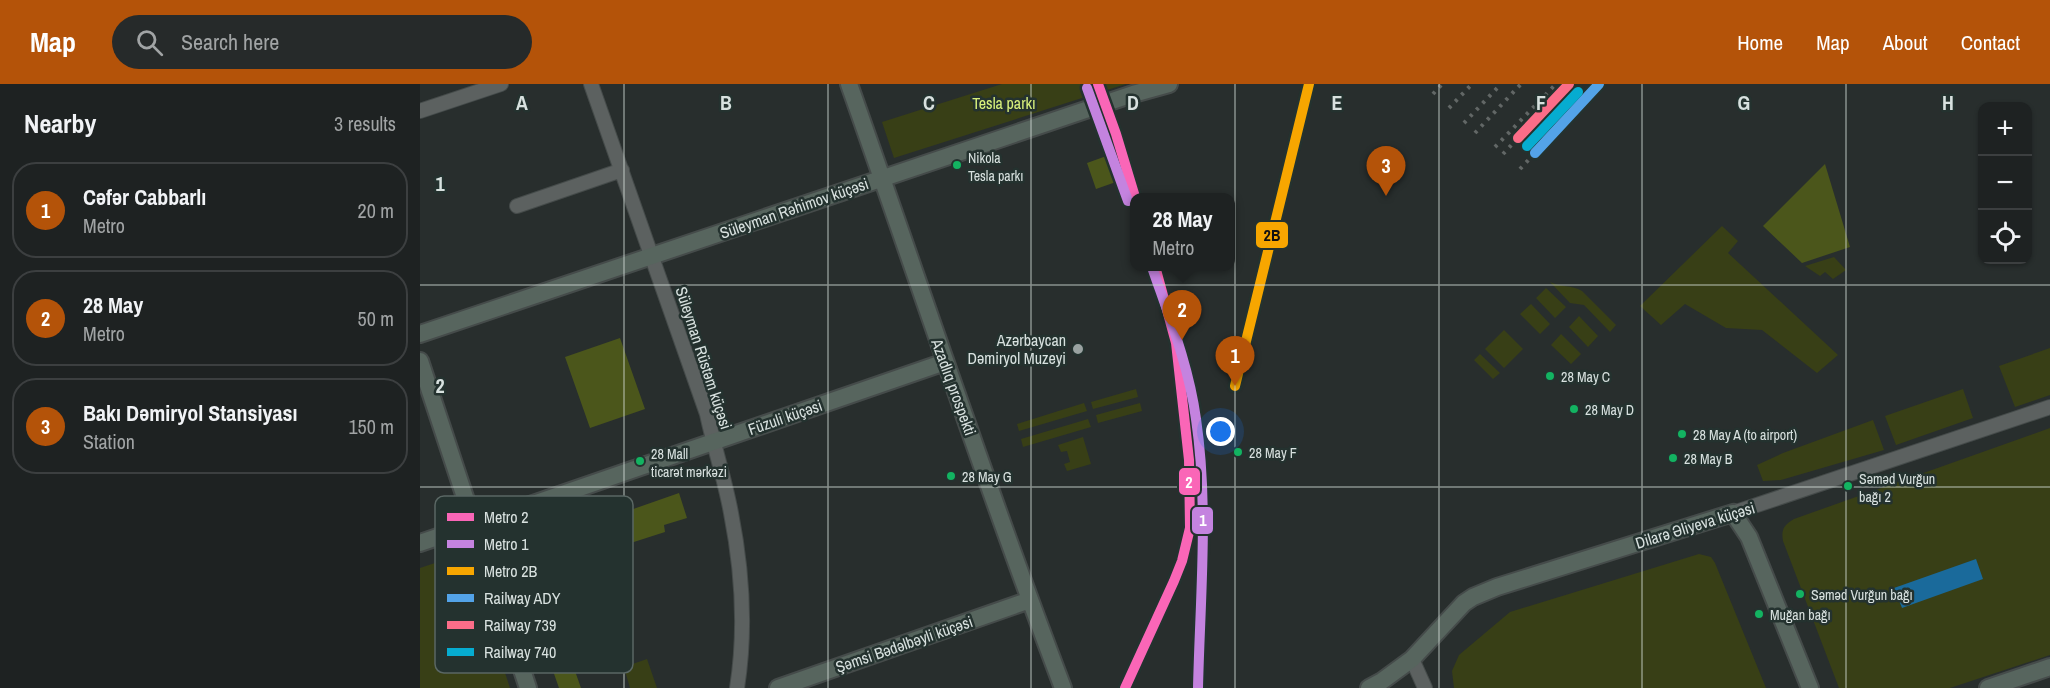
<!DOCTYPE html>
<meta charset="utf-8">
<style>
:root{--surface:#1e2222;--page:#262a2a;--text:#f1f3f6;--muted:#a1a4a5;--line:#3c3f40;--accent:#b45309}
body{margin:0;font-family:"Archivo Narrow",sans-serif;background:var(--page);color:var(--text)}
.controls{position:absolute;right:18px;top:18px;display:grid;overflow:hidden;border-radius:12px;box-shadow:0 2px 4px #0004}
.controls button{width:54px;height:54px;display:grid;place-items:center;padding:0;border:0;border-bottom:2px solid var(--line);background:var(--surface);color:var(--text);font:30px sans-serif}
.you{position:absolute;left:801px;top:348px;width:21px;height:21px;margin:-15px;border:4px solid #fff;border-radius:50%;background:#1a73e8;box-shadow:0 0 0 9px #1a73e833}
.badge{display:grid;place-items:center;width:39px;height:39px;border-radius:50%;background:var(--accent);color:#fff;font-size:20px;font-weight:700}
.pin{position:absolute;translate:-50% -50px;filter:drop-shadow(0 2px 3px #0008)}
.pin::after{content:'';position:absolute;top:32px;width:21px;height:18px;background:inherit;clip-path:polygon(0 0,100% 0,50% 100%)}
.popup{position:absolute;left:710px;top:109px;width:105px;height:78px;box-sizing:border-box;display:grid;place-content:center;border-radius:12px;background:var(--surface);filter:drop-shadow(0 2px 4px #0005);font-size:20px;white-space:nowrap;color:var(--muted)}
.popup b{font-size:22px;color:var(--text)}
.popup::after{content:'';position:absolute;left:50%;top:100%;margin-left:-12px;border:12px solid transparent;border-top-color:var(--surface)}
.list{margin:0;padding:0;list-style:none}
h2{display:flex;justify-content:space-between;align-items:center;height:78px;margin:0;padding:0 24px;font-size:26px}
h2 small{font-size:20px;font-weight:400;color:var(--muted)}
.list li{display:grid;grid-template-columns:39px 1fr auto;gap:18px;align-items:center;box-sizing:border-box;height:96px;margin:0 12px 12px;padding:0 12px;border:2px solid var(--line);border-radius:24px}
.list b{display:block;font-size:22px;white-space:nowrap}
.list p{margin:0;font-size:20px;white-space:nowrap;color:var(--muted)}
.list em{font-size:20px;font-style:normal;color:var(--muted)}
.icon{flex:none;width:33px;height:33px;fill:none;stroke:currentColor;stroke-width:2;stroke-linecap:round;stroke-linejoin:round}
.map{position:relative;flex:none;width:1630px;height:604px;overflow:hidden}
header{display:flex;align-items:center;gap:36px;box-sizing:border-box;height:84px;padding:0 30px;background:var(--accent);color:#fff}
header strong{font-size:28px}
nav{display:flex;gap:33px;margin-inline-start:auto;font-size:21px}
.search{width:420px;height:54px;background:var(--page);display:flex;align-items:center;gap:15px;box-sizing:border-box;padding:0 21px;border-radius:33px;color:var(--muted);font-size:22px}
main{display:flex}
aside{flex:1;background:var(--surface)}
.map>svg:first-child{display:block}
.green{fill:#383f16}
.forest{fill:#4b561b}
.water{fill:#1a6a9b}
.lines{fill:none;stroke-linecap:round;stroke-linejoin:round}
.minor-casing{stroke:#454b4a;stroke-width:16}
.major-casing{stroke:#454b4a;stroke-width:20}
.minor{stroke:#5c6160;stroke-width:14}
.major{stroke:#57655e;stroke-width:16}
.rail{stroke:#626766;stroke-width:4;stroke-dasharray:3 6;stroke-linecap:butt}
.rail-1-casing{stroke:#24322f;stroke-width:15}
.rail-2-casing{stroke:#24322f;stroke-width:15}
.rail-3-casing{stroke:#24322f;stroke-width:15}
.rail-1{stroke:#53a3e8;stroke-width:10}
.rail-2{stroke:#fb6d88;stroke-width:10}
.rail-3{stroke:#06acd0;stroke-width:10}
.metro-1-casing{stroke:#24322f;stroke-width:15}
.metro-2-casing{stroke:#24322f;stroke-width:15}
.metro-3-casing{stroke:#24322f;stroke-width:15}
.metro-1{stroke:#fa66b7;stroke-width:10}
.metro-2{stroke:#c483df;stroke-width:10}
.metro-3{stroke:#f7a600;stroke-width:10}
.grid{fill:none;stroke:#d8e1df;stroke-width:1.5;stroke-opacity:0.55}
.bus-dot{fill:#13b361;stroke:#24322f;stroke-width:2}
.poi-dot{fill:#9aa2a1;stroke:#24322f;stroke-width:2}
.labels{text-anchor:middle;stroke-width:5;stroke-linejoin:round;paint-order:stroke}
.bus-label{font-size:14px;fill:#d8e1df;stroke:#24322f;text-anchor:start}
.park-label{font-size:16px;fill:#d9f17c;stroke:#24322f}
.street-label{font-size:16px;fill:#d8e1df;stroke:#24322f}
.poi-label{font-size:16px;fill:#d8e1df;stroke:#24322f;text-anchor:end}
.key{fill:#24322f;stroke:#5a6764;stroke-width:1.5}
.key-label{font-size:16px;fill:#d8e1df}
.grid-label{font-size:20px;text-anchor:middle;font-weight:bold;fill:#d8e1df;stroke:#24322f;stroke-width:5;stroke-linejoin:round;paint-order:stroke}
.line-badge{stroke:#24322f;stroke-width:2}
.badge-label{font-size:16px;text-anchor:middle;font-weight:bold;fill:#fff}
.pale-badge-label{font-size:16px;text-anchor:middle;font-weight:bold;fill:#111}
</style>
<header>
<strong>Map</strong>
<div class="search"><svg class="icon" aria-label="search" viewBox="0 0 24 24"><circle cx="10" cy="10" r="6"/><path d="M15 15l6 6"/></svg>Search here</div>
<nav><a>Home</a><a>Map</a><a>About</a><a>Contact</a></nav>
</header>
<main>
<aside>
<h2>Nearby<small>3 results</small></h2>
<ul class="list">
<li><span class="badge">1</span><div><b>Cəfər Cabbarlı</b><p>Metro</p></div><em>20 m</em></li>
<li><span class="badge">2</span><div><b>28 May</b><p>Metro</p></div><em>50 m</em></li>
<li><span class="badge">3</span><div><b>Bakı Dəmiryol Stansiyası</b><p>Station</p></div><em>150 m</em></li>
</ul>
</aside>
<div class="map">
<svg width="1630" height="604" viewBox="0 0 1630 604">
<rect width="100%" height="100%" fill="#282e2d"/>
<path class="green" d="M582,0H706L474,74L462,38Z
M1302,142L1318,157L1308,169L1418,271L1397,289L1342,246L1306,244L1265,220L1241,241L1220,222Z
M1414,173L1426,186L1413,195L1405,188L1400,192L1385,182Z
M1130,198C1140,203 1152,201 1162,207L1196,241L1190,248L1164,221L1150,219Z
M1126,204L1146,223L1135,234L1116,214Z
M1111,220L1130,240L1120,250L1100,230Z
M1159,232L1178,252L1168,263L1149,243Z
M1084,246L1103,265L1084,284L1065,265Z
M1141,250L1161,270L1151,280L1131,261Z
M1630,264V311L1595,323L1579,282Z
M1060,270L1080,289L1073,295L1054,276Z
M716,305L718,313L673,325L671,318Z
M1543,305L1553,334L1476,361L1465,332Z
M664,319L667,327L599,347L597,340Z
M720,319L722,327L678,339L676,331Z
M668,335L671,343L603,363L601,355Z
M1453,336L1464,366L1361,396L1343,397L1337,381L1363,369Z
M1630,344V571L1530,604H1419L1363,457C1361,445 1364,441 1374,435Z
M663,353L671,380L647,387L644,380L650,378L647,367L641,368L638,361Z
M1279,470L1291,473L1295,479L1346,604H1034L1032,587L1039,571L1090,528Z
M28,477C40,480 47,484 54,494L90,604H0V484L18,478Z
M227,575L237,604H210L204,583Z"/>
<path class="forest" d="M703,66L713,92L676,105L667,79Z
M1405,80L1430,163L1382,179L1343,142Z
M200,254L225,325L170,344L145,273Z
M259,409L267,434L244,441L245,448L192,465L165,468L159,444Z
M114,471L161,604H139L95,478Z"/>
<path class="water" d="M1556,475L1563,495L1482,524L1474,504Z"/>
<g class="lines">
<defs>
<path id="minor" d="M171,0L287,330C294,363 305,396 311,429C322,485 326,547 317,604
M0,27L81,0
M97,122L202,86
M1313,429L1630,323
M992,575L1005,604"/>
<path id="major" d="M429,0C500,201 567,404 643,604
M0,250L713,10L749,0
M0,277L108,604
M0,459L525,278
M358,604L610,516
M949,604L962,597L992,575L1044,519L1053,513L1077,503L1313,429L1329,453L1390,604
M1568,604L1630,583"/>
</defs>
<use href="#minor" class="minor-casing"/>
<use href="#major" class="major-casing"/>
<use href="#minor" class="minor"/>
<use href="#major" class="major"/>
<path class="rail" d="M1013,10L1022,0
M1029,24L1052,0
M1044,39L1081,0
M1055,49L1101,0
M1075,63L1136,0
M1083,70L1098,54
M1100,85L1115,69"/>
<defs>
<path id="rail-1" d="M1115,69L1179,0"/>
<path id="rail-2" d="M1098,54L1149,0"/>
<path id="rail-3" d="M1107,62L1158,8"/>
</defs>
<use href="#rail-1" class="rail-1-casing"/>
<use href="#rail-2" class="rail-2-casing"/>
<use href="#rail-3" class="rail-3-casing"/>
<use href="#rail-1" class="rail-1"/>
<use href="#rail-2" class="rail-2"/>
<use href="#rail-3" class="rail-3"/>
<defs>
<path id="metro-1" d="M678,0L696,50L715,113
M705,604L754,497L762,477L770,444L769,376L756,259L735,182"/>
<path id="metro-2" d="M667,4L708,117
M733,186C750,235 769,283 776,335C789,423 780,515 778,604"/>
<path id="metro-3" d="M815,302L889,0"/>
</defs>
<use href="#metro-1" class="metro-1-casing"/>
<use href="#metro-2" class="metro-2-casing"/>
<use href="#metro-3" class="metro-3-casing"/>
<use href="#metro-1" class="metro-1"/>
<use href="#metro-2" class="metro-2"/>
<use href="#metro-3" class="metro-3"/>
</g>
<path class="grid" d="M204,0V604M408,0V604M611,0V604M815,0V604M1019,0V604M1222,0V604M1426,0V604M0,201H1630M0,403H1630"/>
<g class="bus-dot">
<circle cx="537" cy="81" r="5"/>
<circle cx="1130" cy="292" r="5"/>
<circle cx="1154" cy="325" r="5"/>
<circle cx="1262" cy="350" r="5"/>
<circle cx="818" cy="368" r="5"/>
<circle cx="1253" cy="374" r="5"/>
<circle cx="220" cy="377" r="5"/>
<circle cx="531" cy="392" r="5"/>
<circle cx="1428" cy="402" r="5"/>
<circle cx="1380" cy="510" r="5"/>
<circle cx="1339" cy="530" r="5"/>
</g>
<circle class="poi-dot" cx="658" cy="265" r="6"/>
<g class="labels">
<g class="bus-label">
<text x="548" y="79">Nikola<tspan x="548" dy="18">Tesla parkı</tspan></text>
<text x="1141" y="298">28 May C</text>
<text x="1165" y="331">28 May D</text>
<text x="1273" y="356">28 May A (to airport)</text>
<text x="829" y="374">28 May F</text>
<text x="231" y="375">28 Mall<tspan x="231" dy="18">ticarət mərkəzi</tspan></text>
<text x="1264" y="380">28 May B</text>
<text x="542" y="398">28 May G</text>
<text x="1439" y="400">Səməd Vurğun<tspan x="1439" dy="18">bağı 2</tspan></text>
<text x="1391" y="516">Səməd Vurğun bağı</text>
<text x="1350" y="536">Muğan bağı</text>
</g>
<g class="park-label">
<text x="584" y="25">Tesla parkı</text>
</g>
<g class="street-label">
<text transform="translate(374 124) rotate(-19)" y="6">Süleyman Rəhimov küçəsi</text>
<text transform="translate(284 274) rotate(72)" y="6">Süleyman Rüstəm küçəsi</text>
<text transform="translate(534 303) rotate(70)" y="6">Azadlıq prospekti</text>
<text transform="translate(365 333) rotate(-19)" y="6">Füzuli küçəsi</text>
<text transform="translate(1275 441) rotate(-17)" y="6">Dilarə Əliyeva küçəsi</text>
<text transform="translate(484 560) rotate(-19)" y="6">Şəmsi Bədəlbəyli küçəsi</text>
</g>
<g class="poi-label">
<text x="646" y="262">Azərbaycan<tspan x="646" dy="18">Dəmiryol Muzeyi</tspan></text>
</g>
</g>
<rect x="15" y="412" width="198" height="177" rx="9" class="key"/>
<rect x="27" y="429" width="27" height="8" fill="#fa66b7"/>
<rect x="27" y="456" width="27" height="8" fill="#c483df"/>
<rect x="27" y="483" width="27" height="8" fill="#f7a600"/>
<rect x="27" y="510" width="27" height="8" fill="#53a3e8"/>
<rect x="27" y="537" width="27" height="8" fill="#fb6d88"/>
<rect x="27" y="564" width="27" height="8" fill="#06acd0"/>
<g class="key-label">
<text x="64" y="439">Metro 2</text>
<text x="64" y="466">Metro 1</text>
<text x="64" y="493">Metro 2B</text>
<text x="64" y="520">Railway ADY</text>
<text x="64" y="547">Railway 739</text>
<text x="64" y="574">Railway 740</text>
</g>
<g class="grid-label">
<text x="102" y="26">A</text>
<text x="306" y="26">B</text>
<text x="509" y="26">C</text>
<text x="713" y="26">D</text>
<text x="917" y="26">E</text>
<text x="1121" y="26">F</text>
<text x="1324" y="26">G</text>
<text x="1528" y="26">H</text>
<text x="20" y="107">1</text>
<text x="20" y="309">2</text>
</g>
<g class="line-badge">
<rect x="835" y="137" width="34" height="28" rx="6" fill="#f7a600"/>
<rect x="758" y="383" width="23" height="29" rx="6" fill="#fa66b7"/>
<rect x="771" y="422" width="23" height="29" rx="6" fill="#c483df"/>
</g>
<g class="badge-label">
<text x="769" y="404">2</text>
<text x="783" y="442">1</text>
</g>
<g class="pale-badge-label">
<text x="852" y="157">2B</text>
</g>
</svg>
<div class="controls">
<button>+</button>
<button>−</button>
<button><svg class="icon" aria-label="locate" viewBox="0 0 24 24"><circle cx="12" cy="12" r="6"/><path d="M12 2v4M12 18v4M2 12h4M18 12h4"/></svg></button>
</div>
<div class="you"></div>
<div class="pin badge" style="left:815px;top:302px">1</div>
<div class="pin badge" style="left:762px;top:256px">2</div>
<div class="popup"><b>28 May</b>Metro</div>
<div class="pin badge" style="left:966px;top:112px">3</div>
</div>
</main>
